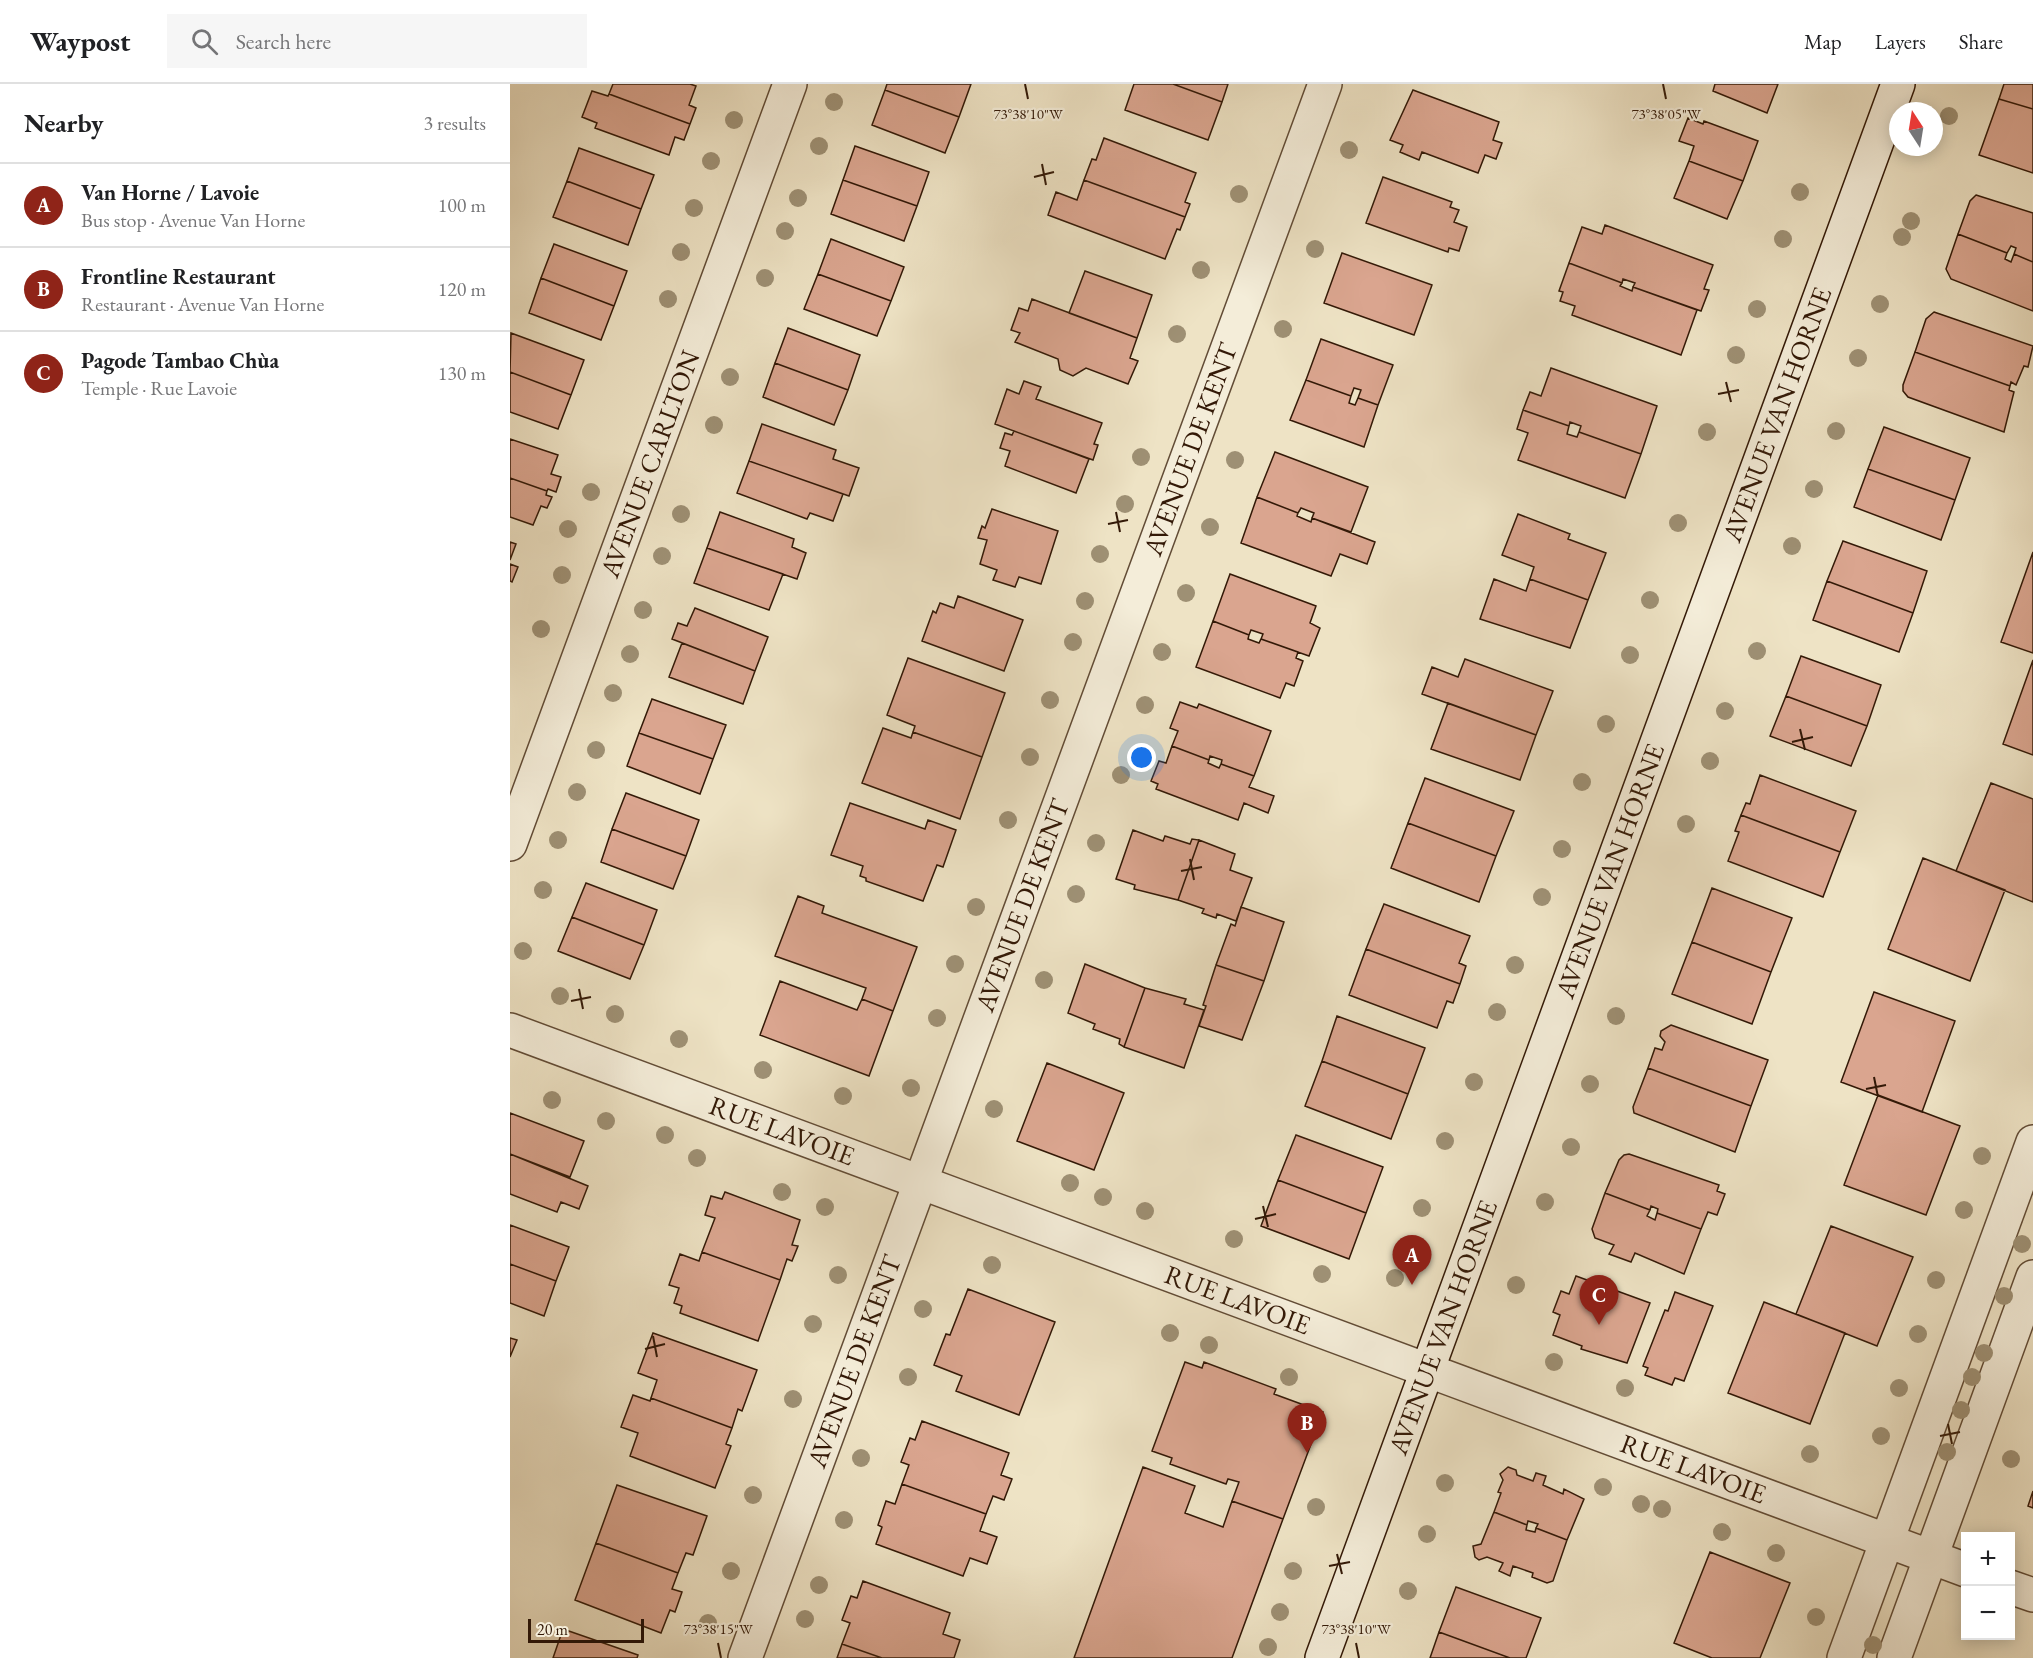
<!DOCTYPE html>
<meta charset="utf-8">
<style>
:root{--surface:#fff;--page:#f6f6f6;--text:#202124;--muted:#757577;--line:#e0e0e0;--accent:#8f2418}
body{margin:0;font-family:"EB Garamond",serif;background:var(--page);color:var(--text)}
.controls{position:absolute;right:18px;bottom:18px;display:grid;overflow:hidden;border-radius:0px;box-shadow:0 3px 15px #0003}
.controls button{width:54px;height:54px;display:grid;place-items:center;padding:0;border:0;border-bottom:2px solid var(--line);background:var(--surface);color:var(--text);font:30px sans-serif}
.compass{position:absolute;left:1379px;top:18px;width:54px;height:54px;border-radius:50%;background:var(--surface);box-shadow:0 3px 15px #0003;rotate:348deg}
.scale{position:absolute;left:18px;bottom:15px;width:116px;box-sizing:border-box;padding-left:6px;border:3px solid #331907;border-top:0;font-size:16px;line-height:21px;white-space:nowrap;color:#331907;-webkit-text-stroke:4px #f4edd9;paint-order:stroke}
.you{position:absolute;left:632px;top:674px;width:21px;height:21px;margin:-15px;border:4px solid #fff;border-radius:50%;background:#1a73e8;box-shadow:0 0 0 9px #1a73e833}
.badge{display:grid;place-items:center;width:39px;height:39px;border-radius:50%;background:var(--accent);color:#fff;font-size:20px;font-weight:700}
.pin{position:absolute;translate:-50% -50px;filter:drop-shadow(0 2px 3px #0008)}
.pin::after{content:'';position:absolute;top:32px;width:21px;height:18px;background:inherit;clip-path:polygon(0 0,100% 0,50% 100%)}
.list{margin:0;padding:0;list-style:none}
h2{display:flex;justify-content:space-between;align-items:center;height:78px;margin:0;padding:0 24px;font-size:26px}
h2 small{font-size:20px;font-weight:400;color:var(--muted)}
.list li{display:grid;grid-template-columns:39px 1fr auto;gap:18px;align-items:center;box-sizing:border-box;height:84px;padding:0 24px;border-top:2px solid var(--line)}
.list b{display:block;font-size:22px;white-space:nowrap}
.list p{margin:0;font-size:20px;white-space:nowrap;color:var(--muted)}
.list em{font-size:20px;font-style:normal;color:var(--muted)}
.icon{flex:none;width:33px;height:33px;fill:none;stroke:currentColor;stroke-width:2;stroke-linecap:round;stroke-linejoin:round}
.map{position:relative;flex:none;width:1523px;height:1574px;overflow:hidden}
header{display:flex;align-items:center;gap:36px;box-sizing:border-box;height:84px;padding:0 30px;background:var(--surface);border-bottom:2px solid var(--line)}
header strong{font-size:28px}
nav{display:flex;gap:33px;margin-inline-start:auto;font-size:21px}
.search{width:420px;height:54px;background:var(--page);display:flex;align-items:center;gap:15px;box-sizing:border-box;padding:0 21px;border-radius:0px;color:var(--muted);font-size:22px}
main{display:flex}
aside{flex:1;background:var(--surface)}
.map>svg:first-child{display:block}
.building{fill:#daa58f;stroke:#331907;stroke-width:1.5}
.lines{fill:none;stroke-linecap:round;stroke-linejoin:round}
.street-casing{stroke:#624c36;stroke-width:36}
.secondary-casing{stroke:#331907;stroke-width:36}
.street{stroke:#f4edd9;stroke-width:33}
.secondary{stroke:#f4edd9;stroke-width:33}
.tree{fill:#9e9074}
.ticks{fill:none;stroke:#331907;stroke-width:2}
.labels{text-anchor:middle;stroke-width:4.5;stroke-linejoin:round;paint-order:stroke}
.street-label{font-size:27px;fill:#331907;stroke:#f4edd9}
.ticks-label{font-size:15px;text-anchor:middle;fill:#331907;stroke:#f4edd9;stroke-width:4.5;stroke-linejoin:round;paint-order:stroke}
</style>
<header>
<strong>Waypost</strong>
<div class="search"><svg class="icon" aria-label="search" viewBox="0 0 24 24"><circle cx="10" cy="10" r="6"/><path d="M15 15l6 6"/></svg>Search here</div>
<nav><a>Map</a><a>Layers</a><a>Share</a></nav>
</header>
<main>
<aside>
<h2>Nearby<small>3 results</small></h2>
<ul class="list">
<li><span class="badge">A</span><div><b>Van Horne / Lavoie</b><p>Bus stop · Avenue Van Horne</p></div><em>100 m</em></li>
<li><span class="badge">B</span><div><b>Frontline Restaurant</b><p>Restaurant · Avenue Van Horne</p></div><em>120 m</em></li>
<li><span class="badge">C</span><div><b>Pagode Tambao Chùa</b><p>Temple · Rue Lavoie</p></div><em>130 m</em></li>
</ul>
</aside>
<div class="map">
<svg width="1523" height="1574" viewBox="0 0 1523 1574">
<rect width="100%" height="100%" fill="#eee3c5"/>
<filter id="stains"><feTurbulence type="fractalNoise" baseFrequency=".00333" numOctaves="4"/><feColorMatrix values="0 0 0 0 .2 0 0 0 0 .09 0 0 0 0 .02 0 0 0 .5 -.17"/></filter>
<radialGradient id="worn" r=".72"><stop offset=".6" stop-color="#630" stop-opacity="0"/><stop offset="1" stop-color="#630" stop-opacity=".3"/></radialGradient>
<path class="building" d="M103,0H180L186,2L179,21L186,24L180,40L99,10Z
M377,0H461L449,33L375,6Z
M624,0H663L712,18L698,56L615,26Z
M663,0H718L712,18Z
M1205,0H1268L1257,29L1203,7Z
M1494,0H1523V25L1489,15Z
M375,6L449,33L435,69L362,41Z
M903,6L989,38L983,56L992,59L986,75L975,71L968,89L912,68L909,76L890,68L893,61L880,56Z
M82,7L98,12L99,10L180,40L174,56L165,53L159,71L85,44L87,39L72,33Z
M1489,15L1523,25V89L1469,71Z
M1178,34L1193,40L1194,37L1248,57L1233,97L1179,77L1184,62L1169,57Z
M594,54L686,89L675,118L680,120L675,133L574,96L582,75L586,76Z
M345,62L419,88L407,122L333,96Z
M69,64L144,91L131,125L57,97Z
M1179,77L1233,97L1217,135L1164,114Z
M873,93L942,118L940,123L949,126L944,138L957,143L949,167L939,164L938,168L856,139Z
M333,96L407,122L394,157L321,130Z
M574,96L675,133L670,146L667,145L655,175L538,131L546,108L567,116Z
M57,97L131,125L118,161L43,133Z
M1466,111L1523,129V178L1504,170L1506,164L1501,162L1497,169L1448,150L1460,117Z
M1095,141L1203,181L1194,205L1199,206L1191,227L1123,203L1125,199L1113,195L1112,199L1059,179L1072,143L1092,150Z
M1448,150L1497,169L1495,175L1501,178L1504,170L1523,178V227L1441,195L1436,185Z
M321,155L394,183L381,217L308,190Z
M44,160L117,187L104,222L31,194Z
M832,169L922,201L904,251L814,219Z
M1059,179L1112,199L1110,202L1122,207L1123,203L1187,226L1171,271L1062,231L1065,222L1050,217L1053,208L1049,207Z
M575,187L642,211L627,254L559,229Z
M308,190L381,217L367,252L294,225Z
M31,194L104,222L91,256L19,229Z
M522,215L627,254L620,274L628,277L618,300L576,284L563,292L550,286L548,275L505,258L510,249L501,246L509,224L518,227Z
M1424,228L1523,262L1518,283L1514,282L1506,301L1501,298L1500,302L1405,268L1416,235Z
M278,244L350,271L338,306L265,279Z
M1,249L74,276L61,311L0,288Z
M811,255L883,281L868,321L848,314L851,306L844,304L841,312L796,296Z
M1405,268L1500,302L1499,306L1504,308L1494,348L1398,313L1393,307V301Z
M265,279L338,306L324,341L253,313Z
M1041,284L1147,322L1131,370L1069,348L1071,342L1060,338L1059,342L1013,326L1020,308L1031,312Z
M0,288L61,311L48,345L0,328Z
M796,296L841,312L839,319L845,321L848,314L868,321L854,363L780,336Z
M514,297L531,303L526,315L592,339L584,360L588,361L583,376L485,340L497,305L509,310Z
M1013,326L1059,342L1057,350L1067,353L1069,348L1131,370L1115,414L1008,376L1018,349L1007,345Z
M252,340L326,366L323,375L349,384L339,412L239,377Z
M1374,343L1460,374L1445,416L1358,385Z
M504,347L579,375L566,409L495,382L500,367L490,364L495,349L502,351Z
M0,355L48,371L41,390L51,393L46,408L38,405L37,407L0,394Z
M765,368L858,403L841,448L802,434L804,429L791,424L788,429L747,413Z
M239,377L333,410L323,437L300,429L297,435L227,409Z
M1358,385L1445,416L1431,456L1344,423Z
M0,394L37,407L36,411L42,413L37,424L31,422L23,441L0,433Z
M747,413L788,429L787,432L801,438L802,434L865,458L857,480L830,470L821,492L731,459Z
M482,425L548,447L531,500L509,493L505,503L483,496L487,486L470,480L477,456L468,454L472,442L475,444Z
M210,428L284,455L282,463L296,469L287,495L197,464Z
M1008,430L1060,450L1058,455L1096,469L1078,516L1020,495L1024,483L992,471Z
M1333,457L1417,487L1403,529L1317,497Z
M0,458L6,460L0,476Z
M197,464L273,490L259,526L184,499Z
M1523,468V569L1491,558Z
M0,480L8,483L2,498L0,497Z
M720,490L806,522L800,539L810,544L799,572L751,555L753,550L741,546L739,551L703,537Z
M984,495L1016,507L1020,495L1078,516L1060,564L970,535Z
M1317,497L1403,529L1389,568L1303,536Z
M448,512L513,536L494,587L412,557L423,527L426,529L430,519L444,524Z
M185,524L258,553L245,587L162,555L168,539L177,542Z
M703,537L739,551L738,555L749,559L751,555L788,568L786,574L793,577L784,602L776,599L770,614L686,583Z
M172,559L245,587L233,620L159,593Z
M1291,572L1371,601L1357,642L1276,612Z
M398,574L495,609L472,673L403,648L405,642L377,631Z
M955,575L1043,607L1026,651L912,610L922,583L948,593Z
M1523,576V671L1493,660Z
M1276,612L1357,642L1341,682L1260,652Z
M142,615L216,641L203,675L129,649Z
M670,618L687,624L689,620L761,647L744,692L711,680L712,676L700,672L699,676L662,662L668,647L660,644Z
M938,619L1026,651L1010,696L921,665Z
M373,644L401,654L403,648L472,673L450,735L352,699Z
M129,649L203,675L190,710L117,682Z
M662,662L699,676L698,679L709,684L711,680L744,692L739,703L764,712L758,729L734,719L728,736L646,705L648,700L641,697L649,677L656,679Z
M1250,691L1346,727L1330,768L1231,731L1236,719L1240,720Z
M915,694L1004,727L986,772L898,739Z
M1481,699L1523,715V818L1446,787Z
M116,709L189,736L176,772L102,745Z
M340,719L415,745L418,736L446,746L433,783L427,781L413,817L356,797V794L350,792L353,782L321,771Z
M1231,731L1330,768L1313,813L1218,777L1229,748L1225,747Z
M898,739L986,772L969,818L881,784Z
M102,745L176,772L163,805L91,778Z
M623,746L653,757L655,752L680,760L682,755L689,756L668,816L624,805L625,801L606,795Z
M689,756L725,770L720,786L742,794L726,837L707,830L706,834L692,829L694,825L668,816Z
M1413,774L1495,806L1460,897L1378,865Z
M76,799L147,826L134,861L62,833Z
M1202,804L1282,834L1261,888L1182,858Z
M288,812L314,822L312,829L407,863L383,927L352,915L356,904L265,872Z
M874,820L960,852L949,879L956,882L950,900L856,865Z
M731,823L774,838L754,897L706,881L721,840L725,842Z
M62,833L134,861L120,895L48,867Z
M1182,858L1261,888L1242,940L1162,910Z
M856,865L950,900L943,919L937,917L927,944L839,911Z
M575,880L635,904L614,963L609,960L610,955L583,945L585,940L558,929Z
M706,881L754,897L732,956L689,942L696,922L693,921Z
M270,897L347,926L352,915L383,927L359,992L250,951Z
M635,904L676,915L674,920L694,926L674,984L614,963Z
M1364,908L1445,937L1412,1028L1331,998Z
M827,932L915,964L898,1010L812,977Z
M1161,941L1258,976L1241,1022L1138,984L1145,964L1152,966L1155,958L1150,952L1151,947Z
M812,977L898,1010L881,1055L795,1022Z
M537,979L614,1009L584,1086L507,1057Z
M1138,984L1241,1022L1225,1068L1124,1029L1123,1023Z
M1368,1011L1450,1042L1416,1131L1334,1101Z
M0,1029L74,1057L60,1093L0,1070Z
M786,1051L873,1083L856,1129L768,1096Z
M0,1070L78,1102L69,1125L51,1118L47,1128L0,1110Z
M1119,1070L1209,1101L1207,1107L1215,1110L1207,1131L1198,1128L1191,1145L1147,1129L1148,1125L1141,1122L1140,1126L1095,1109L1109,1076L1114,1071Z
M768,1096L856,1129L839,1175L751,1142Z
M215,1108L290,1136L282,1161L288,1162L282,1177L277,1175L270,1196L192,1168L205,1134L195,1131L201,1112L212,1115Z
M1095,1109L1140,1126L1137,1132L1145,1136L1147,1129L1191,1145L1174,1190L1125,1169L1121,1178L1099,1170L1104,1161L1085,1154L1082,1145Z
M0,1141L59,1163L46,1197L0,1180Z
M1321,1142L1403,1173L1367,1262L1286,1230Z
M192,1168L270,1196L248,1257L170,1229L172,1222L164,1219L169,1204L159,1201L170,1170L189,1177Z
M0,1180L46,1197L34,1232L0,1219Z
M1066,1192L1140,1219L1117,1279L1071,1265L1072,1262L1043,1251L1050,1231L1043,1228L1051,1207L1059,1210Z
M458,1205L545,1238L509,1331L446,1307L452,1292L424,1281L436,1250L440,1251Z
M1165,1208L1203,1222L1174,1297L1165,1294L1162,1301L1135,1291L1138,1284L1133,1282L1155,1226L1158,1227Z
M1254,1218L1335,1249L1300,1340L1218,1309Z
M143,1249L247,1286L232,1327L228,1325L222,1344L141,1314L147,1296L128,1289Z
M0,1254L7,1256L0,1273Z
M675,1278L692,1284L694,1278L766,1305L764,1310L813,1328L773,1435L722,1417L729,1398L718,1395L716,1400L660,1380L662,1374L642,1367Z
M123,1311L140,1317L141,1314L222,1344L216,1360L221,1362L205,1404L120,1372L128,1349L111,1343Z
M412,1337L499,1369L491,1391L502,1395L494,1416L483,1412L476,1430L392,1400L399,1381L391,1378L400,1354L405,1356Z
M633,1383L685,1402L675,1429L713,1443L722,1417L773,1435L722,1574H564Z
M998,1383L1006,1386L1007,1391L1023,1397L1026,1389L1036,1392L1033,1401L1053,1410L1054,1405L1074,1415L1057,1456L1026,1444L1028,1440L1018,1437L1017,1441L984,1428L991,1409L988,1408L993,1396L990,1390Z
M392,1400L476,1430L470,1447L487,1453L477,1480L460,1474L453,1492L366,1460L372,1443L368,1441L376,1417L385,1420Z
M107,1401L197,1432L183,1471L176,1469L168,1489L86,1459Z
M1523,1407V1424L1518,1422Z
M984,1428L1017,1441L1016,1446L1025,1448L1026,1444L1057,1456L1043,1497L1037,1499L1022,1493L1023,1489L1003,1482L1000,1492L989,1487L993,1479L977,1473L969,1476L965,1473L963,1462L971,1460Z
M86,1459L168,1489L162,1505L172,1508L165,1528L160,1526L151,1549L65,1516Z
M1200,1468L1280,1499L1250,1574H1202L1164,1559Z
M353,1497L440,1529L433,1550L450,1556L444,1574H372L332,1560L340,1539L332,1536L341,1512L347,1514Z
M946,1503L1031,1534L1016,1574H1000L929,1548Z
M53,1545L128,1571L127,1574H43Z
M929,1548L1000,1574H920Z
M332,1560L372,1574H327Z"/>
<g class="lines">
<defs>
<g id="street">
<path id="s1" d="M0,760L280,0"/>
<path id="s2" d="M0,946L1456,1486"/>
<path d="M1500,1503L1523,1511"/>
<path id="s3" d="M235,1574L815,0"/>
<path d="M1334,1574L1523,1058"/>
<path d="M1384,1574L1523,1193"/>
</g>
<g id="secondary">
<path id="s4" d="M812,1574L1388,0"/>
</g>
</defs>
<use href="#street" class="street-casing"/>
<use href="#secondary" class="secondary-casing"/>
<use href="#street" class="street"/>
<use href="#secondary" class="secondary"/>
</g>
<g class="tree">
<circle cx="324" cy="18" r="9"/>
<circle cx="1439" cy="32" r="9"/>
<circle cx="224" cy="36" r="9"/>
<circle cx="309" cy="62" r="9"/>
<circle cx="839" cy="66" r="9"/>
<circle cx="201" cy="77" r="9"/>
<circle cx="1290" cy="108" r="9"/>
<circle cx="729" cy="110" r="9"/>
<circle cx="288" cy="114" r="9"/>
<circle cx="184" cy="124" r="9"/>
<circle cx="1401" cy="137" r="9"/>
<circle cx="275" cy="147" r="9"/>
<circle cx="1392" cy="153" r="9"/>
<circle cx="1273" cy="155" r="9"/>
<circle cx="805" cy="165" r="9"/>
<circle cx="171" cy="168" r="9"/>
<circle cx="691" cy="186" r="9"/>
<circle cx="255" cy="194" r="9"/>
<circle cx="158" cy="215" r="9"/>
<circle cx="1370" cy="220" r="9"/>
<circle cx="1247" cy="225" r="9"/>
<circle cx="773" cy="245" r="9"/>
<circle cx="667" cy="250" r="9"/>
<circle cx="1226" cy="271" r="9"/>
<circle cx="1348" cy="274" r="9"/>
<circle cx="220" cy="293" r="9"/>
<circle cx="204" cy="341" r="9"/>
<circle cx="1326" cy="347" r="9"/>
<circle cx="1197" cy="348" r="9"/>
<circle cx="631" cy="373" r="9"/>
<circle cx="725" cy="376" r="9"/>
<circle cx="1304" cy="405" r="9"/>
<circle cx="81" cy="408" r="9"/>
<circle cx="615" cy="420" r="9"/>
<circle cx="171" cy="430" r="9"/>
<circle cx="1168" cy="439" r="9"/>
<circle cx="700" cy="443" r="9"/>
<circle cx="58" cy="445" r="9"/>
<circle cx="1282" cy="462" r="9"/>
<circle cx="590" cy="470" r="9"/>
<circle cx="152" cy="472" r="9"/>
<circle cx="52" cy="491" r="9"/>
<circle cx="676" cy="509" r="9"/>
<circle cx="1140" cy="516" r="9"/>
<circle cx="575" cy="517" r="9"/>
<circle cx="133" cy="526" r="9"/>
<circle cx="31" cy="545" r="9"/>
<circle cx="563" cy="558" r="9"/>
<circle cx="1247" cy="567" r="9"/>
<circle cx="652" cy="568" r="9"/>
<circle cx="120" cy="570" r="9"/>
<circle cx="1120" cy="571" r="9"/>
<circle cx="103" cy="609" r="9"/>
<circle cx="540" cy="616" r="9"/>
<circle cx="635" cy="621" r="9"/>
<circle cx="1215" cy="627" r="9"/>
<circle cx="1096" cy="640" r="9"/>
<circle cx="86" cy="666" r="9"/>
<circle cx="520" cy="673" r="9"/>
<circle cx="1200" cy="677" r="9"/>
<circle cx="611" cy="691" r="9"/>
<circle cx="1072" cy="698" r="9"/>
<circle cx="67" cy="708" r="9"/>
<circle cx="498" cy="736" r="9"/>
<circle cx="1176" cy="740" r="9"/>
<circle cx="48" cy="756" r="9"/>
<circle cx="586" cy="759" r="9"/>
<circle cx="1052" cy="765" r="9"/>
<circle cx="33" cy="806" r="9"/>
<circle cx="566" cy="810" r="9"/>
<circle cx="1032" cy="813" r="9"/>
<circle cx="466" cy="823" r="9"/>
<circle cx="13" cy="867" r="9"/>
<circle cx="445" cy="880" r="9"/>
<circle cx="1005" cy="881" r="9"/>
<circle cx="534" cy="896" r="9"/>
<circle cx="50" cy="912" r="9"/>
<circle cx="987" cy="928" r="9"/>
<circle cx="105" cy="930" r="9"/>
<circle cx="1106" cy="932" r="9"/>
<circle cx="427" cy="934" r="9"/>
<circle cx="169" cy="955" r="9"/>
<circle cx="253" cy="986" r="9"/>
<circle cx="964" cy="998" r="9"/>
<circle cx="1080" cy="1000" r="9"/>
<circle cx="401" cy="1004" r="9"/>
<circle cx="333" cy="1012" r="9"/>
<circle cx="42" cy="1016" r="9"/>
<circle cx="484" cy="1025" r="9"/>
<circle cx="96" cy="1037" r="9"/>
<circle cx="155" cy="1051" r="9"/>
<circle cx="935" cy="1057" r="9"/>
<circle cx="1061" cy="1063" r="9"/>
<circle cx="1472" cy="1072" r="9"/>
<circle cx="187" cy="1074" r="9"/>
<circle cx="560" cy="1099" r="9"/>
<circle cx="272" cy="1108" r="9"/>
<circle cx="593" cy="1113" r="9"/>
<circle cx="1035" cy="1118" r="9"/>
<circle cx="315" cy="1123" r="9"/>
<circle cx="912" cy="1124" r="9"/>
<circle cx="1454" cy="1126" r="9"/>
<circle cx="635" cy="1127" r="9"/>
<circle cx="724" cy="1155" r="9"/>
<circle cx="1512" cy="1160" r="9"/>
<circle cx="482" cy="1181" r="9"/>
<circle cx="812" cy="1190" r="9"/>
<circle cx="328" cy="1191" r="9"/>
<circle cx="885" cy="1194" r="9"/>
<circle cx="1426" cy="1196" r="9"/>
<circle cx="1006" cy="1201" r="9"/>
<circle cx="1494" cy="1212" r="9"/>
<circle cx="413" cy="1225" r="9"/>
<circle cx="303" cy="1240" r="9"/>
<circle cx="660" cy="1249" r="9"/>
<circle cx="1408" cy="1250" r="9"/>
<circle cx="699" cy="1261" r="9"/>
<circle cx="1474" cy="1269" r="9"/>
<circle cx="1044" cy="1278" r="9"/>
<circle cx="398" cy="1293" r="9"/>
<circle cx="779" cy="1293" r="9"/>
<circle cx="1462" cy="1293" r="9"/>
<circle cx="1115" cy="1304" r="9"/>
<circle cx="1389" cy="1304" r="9"/>
<circle cx="283" cy="1315" r="9"/>
<circle cx="1451" cy="1326" r="9"/>
<circle cx="1371" cy="1352" r="9"/>
<circle cx="1437" cy="1368" r="9"/>
<circle cx="1300" cy="1370" r="9"/>
<circle cx="351" cy="1374" r="9"/>
<circle cx="1501" cy="1375" r="9"/>
<circle cx="935" cy="1399" r="9"/>
<circle cx="1093" cy="1403" r="9"/>
<circle cx="243" cy="1411" r="9"/>
<circle cx="1131" cy="1420" r="9"/>
<circle cx="806" cy="1423" r="9"/>
<circle cx="1152" cy="1425" r="9"/>
<circle cx="334" cy="1436" r="9"/>
<circle cx="1212" cy="1448" r="9"/>
<circle cx="917" cy="1450" r="9"/>
<circle cx="1266" cy="1469" r="9"/>
<circle cx="221" cy="1487" r="9"/>
<circle cx="783" cy="1487" r="9"/>
<circle cx="309" cy="1501" r="9"/>
<circle cx="898" cy="1507" r="9"/>
<circle cx="770" cy="1528" r="9"/>
<circle cx="1306" cy="1533" r="9"/>
<circle cx="295" cy="1535" r="9"/>
<circle cx="198" cy="1539" r="9"/>
<circle cx="1363" cy="1561" r="9"/>
<circle cx="758" cy="1563" r="9"/>
</g>
<path class="ticks" d="M515,0L518,15M1153,0L1156,15M532,80L536,101M524,93L544,88M1216,298L1221,318M1208,310L1229,306M606,428L610,448M598,440L618,436M1290,645L1295,666M1282,658L1303,653M680,775L684,796M671,787L692,783M69,905L73,925M61,917L81,913M1364,993L1368,1013M1356,1005L1376,1001M753,1122L758,1143M745,1135L766,1130M143,1252L147,1273M135,1265L155,1260M1438,1340L1442,1360M1430,1352L1450,1348M827,1470L832,1490M819,1482L840,1478M208,1559L211,1574M846,1559L849,1574"/>
<g class="labels">
<g class="street-label">
<text dy="9" stroke="none"><textPath href="#s4" startOffset="1324">AVENUE VAN HORNE</textPath></text>
<text dy="9" stroke="none"><textPath href="#s3" startOffset="1288">AVENUE DE KENT</textPath></text>
<text dy="9" stroke="none"><textPath href="#s1" startOffset="405">AVENUE CARLTON</textPath></text>
<text dy="9" stroke="none"><textPath href="#s4" startOffset="838">AVENUE VAN HORNE</textPath></text>
<text dy="9" stroke="none"><textPath href="#s3" startOffset="802">AVENUE DE KENT</textPath></text>
<text dy="9" stroke="none"><textPath href="#s2" startOffset="290">RUE LAVOIE</textPath></text>
<text dy="9" stroke="none"><textPath href="#s2" startOffset="776">RUE LAVOIE</textPath></text>
<text dy="9" stroke="none"><textPath href="#s4" startOffset="352">AVENUE VAN HORNE</textPath></text>
<text dy="9" stroke="none"><textPath href="#s3" startOffset="316">AVENUE DE KENT</textPath></text>
<text dy="9" stroke="none"><textPath href="#s2" startOffset="1262">RUE LAVOIE</textPath></text>
</g>
</g>
<g class="ticks-label">
<text x="518" y="35">73°38'10"W</text>
<text x="1156" y="35">73°38'05"W</text>
<text x="208" y="1550">73°38'15"W</text>
<text x="846" y="1550">73°38'10"W</text>
</g>
<rect width="100%" height="100%" filter="url(#stains)"/>
<rect width="100%" height="100%" fill="url(#worn)"/>
</svg>
<div class="controls">
<button>+</button>
<button>−</button>
</div>
<svg class="compass" viewBox="-18 -18 36 36"><path d="M0-13l5 13h-10z" fill="#e53935"/><path d="M0 13l5-13h-10z" fill="#757577"/></svg>
<div class="scale">20 m</div>
<div class="you"></div>
<div class="pin badge" style="left:902px;top:1201px">A</div>
<div class="pin badge" style="left:797px;top:1369px">B</div>
<div class="pin badge" style="left:1089px;top:1241px">C</div>
</div>
</main>
